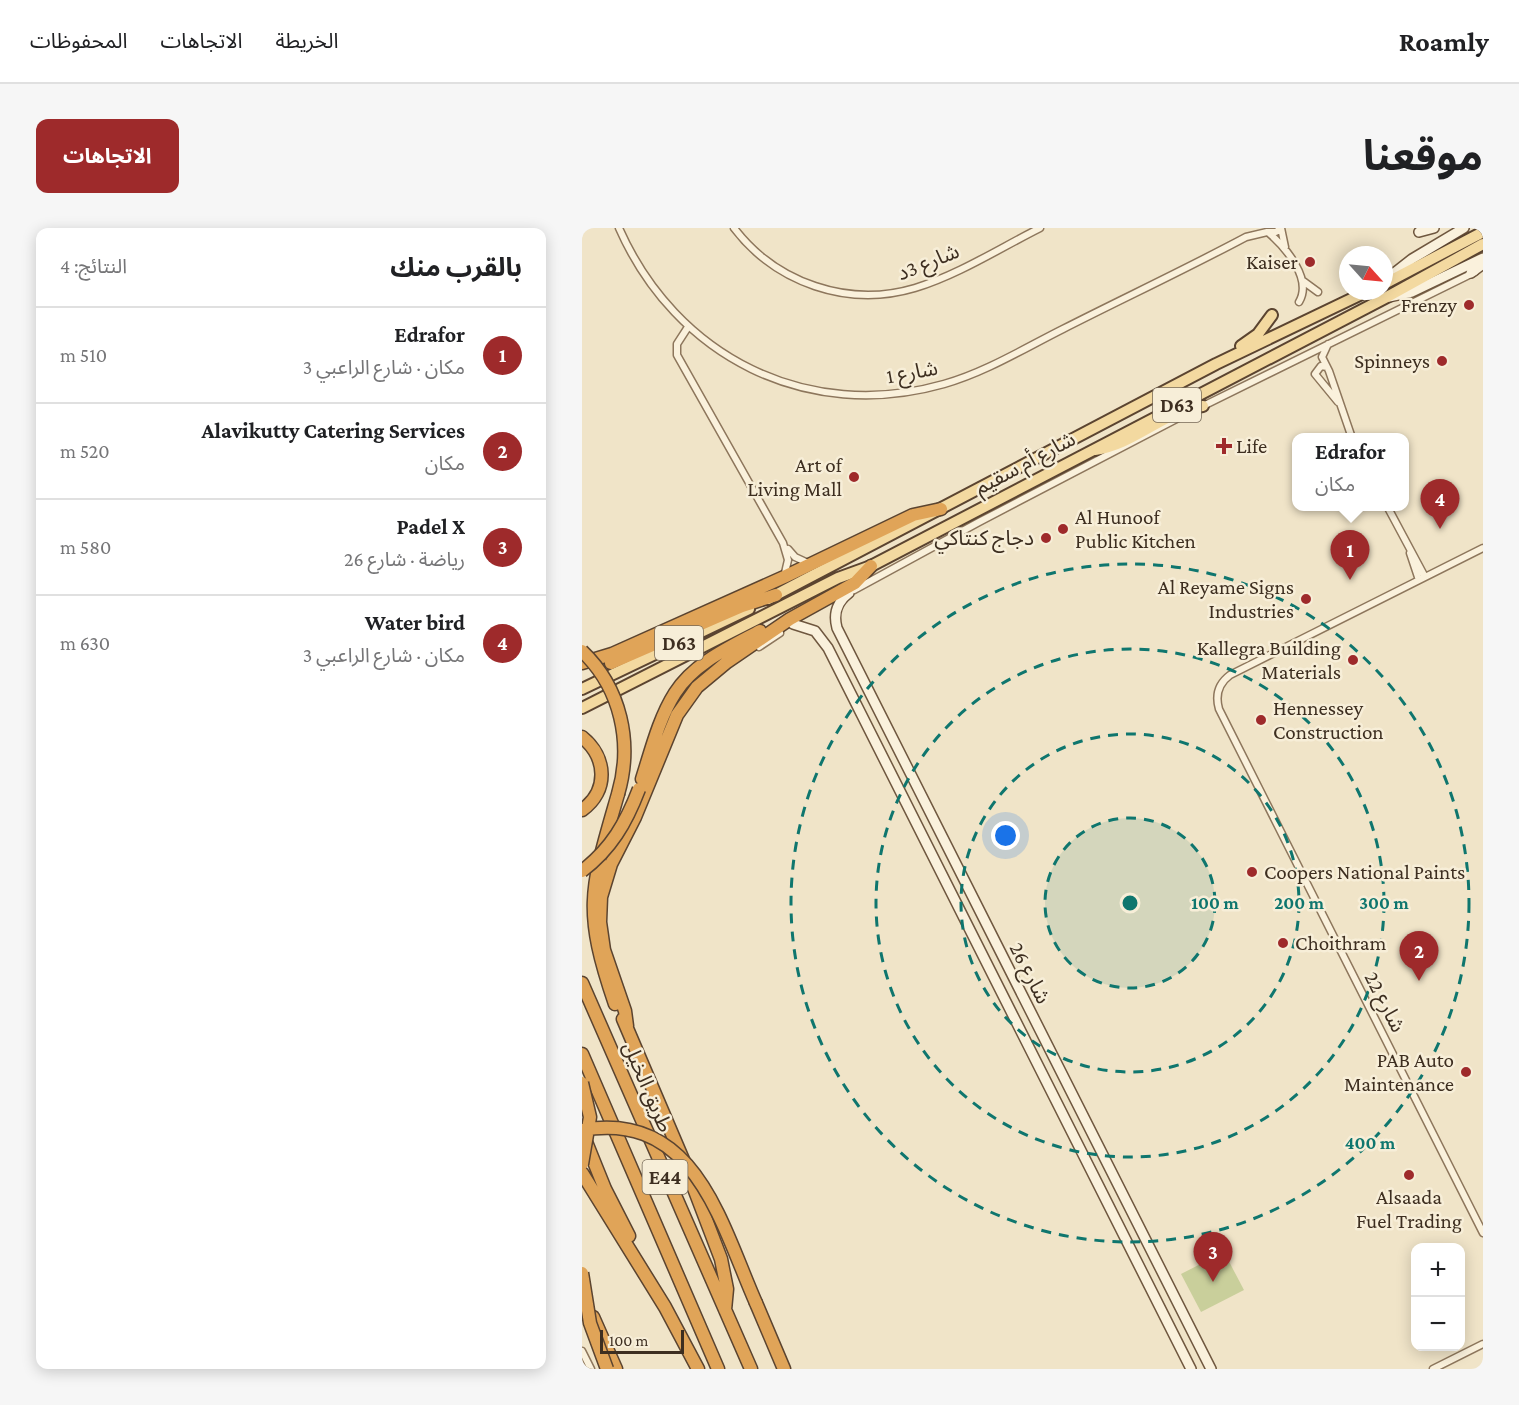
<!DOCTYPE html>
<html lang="ar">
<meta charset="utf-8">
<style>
:root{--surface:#fff;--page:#f6f6f6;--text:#202124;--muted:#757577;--line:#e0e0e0;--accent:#9e2a2b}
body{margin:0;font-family:"Crimson Pro","Noto Sans Arabic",serif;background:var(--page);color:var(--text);direction:rtl}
.controls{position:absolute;right:18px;bottom:18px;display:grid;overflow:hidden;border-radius:12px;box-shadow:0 3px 15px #0003}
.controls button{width:54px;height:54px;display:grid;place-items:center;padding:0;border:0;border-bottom:2px solid var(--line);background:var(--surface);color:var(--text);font:30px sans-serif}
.compass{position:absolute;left:757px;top:18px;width:54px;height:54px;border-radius:50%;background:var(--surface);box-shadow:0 3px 15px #0003;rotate:117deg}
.scale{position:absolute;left:18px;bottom:15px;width:84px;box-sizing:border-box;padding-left:6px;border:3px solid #3d2e20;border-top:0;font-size:16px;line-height:21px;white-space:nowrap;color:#3d2e20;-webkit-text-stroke:4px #f7eed8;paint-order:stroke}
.you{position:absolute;left:424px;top:608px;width:21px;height:21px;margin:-15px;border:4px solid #fff;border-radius:50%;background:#1a73e8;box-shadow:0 0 0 9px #1a73e833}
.badge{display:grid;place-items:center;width:39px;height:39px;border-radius:50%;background:var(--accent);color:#fff;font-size:20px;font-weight:700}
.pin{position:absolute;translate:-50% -50px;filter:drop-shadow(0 2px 3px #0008)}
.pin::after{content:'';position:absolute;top:32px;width:21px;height:18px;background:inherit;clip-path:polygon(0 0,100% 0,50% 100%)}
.popup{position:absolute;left:710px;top:205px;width:117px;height:78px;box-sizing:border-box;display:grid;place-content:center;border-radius:12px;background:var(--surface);filter:drop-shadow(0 2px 4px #0005);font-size:20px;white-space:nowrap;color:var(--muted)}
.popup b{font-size:22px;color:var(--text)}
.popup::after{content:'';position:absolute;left:50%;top:100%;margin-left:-12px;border:12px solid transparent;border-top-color:var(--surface)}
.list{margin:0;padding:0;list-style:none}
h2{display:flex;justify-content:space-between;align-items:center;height:78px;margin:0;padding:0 24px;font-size:26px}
h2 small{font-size:20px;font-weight:400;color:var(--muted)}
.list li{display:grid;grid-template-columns:39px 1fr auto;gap:18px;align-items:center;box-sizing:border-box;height:96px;padding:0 24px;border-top:2px solid var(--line)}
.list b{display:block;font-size:22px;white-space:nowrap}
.list p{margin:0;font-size:20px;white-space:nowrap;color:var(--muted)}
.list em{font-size:20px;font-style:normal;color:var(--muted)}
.map{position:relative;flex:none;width:901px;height:1141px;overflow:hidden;direction:ltr;border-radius:12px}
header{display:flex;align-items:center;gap:36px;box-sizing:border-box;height:84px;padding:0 30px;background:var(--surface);border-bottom:2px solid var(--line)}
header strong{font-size:28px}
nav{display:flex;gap:33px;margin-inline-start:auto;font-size:21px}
.intro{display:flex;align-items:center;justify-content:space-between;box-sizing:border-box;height:144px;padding:0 36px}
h1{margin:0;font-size:42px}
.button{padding:15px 27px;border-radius:12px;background:var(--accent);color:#fff;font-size:21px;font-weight:700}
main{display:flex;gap:36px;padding:0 36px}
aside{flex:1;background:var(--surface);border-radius:12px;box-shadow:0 3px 15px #0003}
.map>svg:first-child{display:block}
.grass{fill:#c9cf9b}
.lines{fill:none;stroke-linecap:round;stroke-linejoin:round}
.street-casing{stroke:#8d765c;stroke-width:9}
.secondary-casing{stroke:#6f573f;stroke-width:12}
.primary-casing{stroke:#5b4430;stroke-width:14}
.highway-casing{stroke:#5b4430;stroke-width:15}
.street{stroke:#faf1dc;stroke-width:6}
.secondary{stroke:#faf1dc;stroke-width:9}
.primary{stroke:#f3d9a0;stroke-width:10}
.highway{stroke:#e0a458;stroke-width:12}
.highway-bridge-casing{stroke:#5b4430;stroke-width:15;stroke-linecap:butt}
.highway-bridge{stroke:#e0a458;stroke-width:12}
.ring{fill:none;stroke:#0f766e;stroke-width:3;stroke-dasharray:10 8}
.poi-dot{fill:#9e2a2b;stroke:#f7eed8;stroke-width:2}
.labels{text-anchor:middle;stroke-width:5;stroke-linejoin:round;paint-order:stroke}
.shield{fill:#f7eed8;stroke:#756857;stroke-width:1.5}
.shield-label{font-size:20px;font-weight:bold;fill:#3d2e20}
.street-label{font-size:21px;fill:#3d2e20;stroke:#f7eed8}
.poi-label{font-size:21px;fill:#3d2e20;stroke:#f7eed8;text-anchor:end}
.centre{fill:#0f766e;stroke:#f7eed8;stroke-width:3}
.ring-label{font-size:18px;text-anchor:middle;font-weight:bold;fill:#0f766e;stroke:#f7eed8;stroke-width:5;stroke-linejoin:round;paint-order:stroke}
</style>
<header>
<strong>Roamly</strong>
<nav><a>الخريطة</a><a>الاتجاهات</a><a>المحفوظات</a></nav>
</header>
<div class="intro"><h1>موقعنا</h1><a class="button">الاتجاهات</a></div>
<main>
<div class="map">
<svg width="901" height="1141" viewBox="0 0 901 1141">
<rect width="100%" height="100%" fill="#f0e4c8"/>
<path class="grass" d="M642,1024L662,1062L619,1084L599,1046Z"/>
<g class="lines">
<defs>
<path id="street" d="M37,0C94,129 225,195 362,156C404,144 443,120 481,101C542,70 604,41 664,9L685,4
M152,0C194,55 266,80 333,60C376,47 418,20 458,0
M699,0L703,19
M686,4H694L699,0
M687,5C703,19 731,51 717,74
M721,53L736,64
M106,99L95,116V127L201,315L206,332L202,349
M746,116L740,129L747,143L770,210
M745,139L739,138L733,146L756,174
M619,179L893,44
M805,278L843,349
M901,320L648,447C636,456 633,467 637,481L901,1005
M206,321L213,329L226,335
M828,325L837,352
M272,362L397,294L602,187
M177,419L198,405
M0,1123L9,1141
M851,1141L901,1116"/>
<path id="secondary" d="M837,4L852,0
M889,45L901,36
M802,53L830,31L882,0
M807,69L830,64L901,30
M267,365C255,374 251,385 255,400L629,1141
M211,396L233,403L246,420L609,1141"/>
<path id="primary" d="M802,56L901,4
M659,118L676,106L690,87
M513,222C552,217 582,183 621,178
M186,371L634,136L786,63
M0,461L167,381
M0,480L256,350L289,338L805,69L901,16"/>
<path id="highway" d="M0,435L30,426L202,349L331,287L359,281
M29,435L160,378L194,367
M0,509C25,529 27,563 0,582
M60,551C69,523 77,490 93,465C112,435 148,419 178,403
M0,755L169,1141
M33,776C0,680 9,660 36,566
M41,791L102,934L139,1031L145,1061L143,1082
M45,798L43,783L22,722L18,694L19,669L29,636L53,589L95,487L115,459L145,434L208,391L273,355L289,338
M0,826L136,1141
M2,909L23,961L47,1008
M0,945L83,1079L116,1141
M174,1075L202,1141
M11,1089L34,1141"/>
</defs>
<use href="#street" class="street-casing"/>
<use href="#secondary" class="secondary-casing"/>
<use href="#primary" class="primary-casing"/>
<use href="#highway" class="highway-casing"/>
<use href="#street" class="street"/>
<use href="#secondary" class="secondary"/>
<use href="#primary" class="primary"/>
<use href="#highway" class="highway"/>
<defs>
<path id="highway-bridge" d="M0,423C39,460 51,515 36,566
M0,643C29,621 44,595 57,561
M0,855L8,889L0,936
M0,902C113,882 139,996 174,1075
M0,1045L8,1095L25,1141"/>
</defs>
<use href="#highway-bridge" class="highway-bridge-casing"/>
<use href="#highway-bridge" class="highway-bridge"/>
</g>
<circle cx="548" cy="675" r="85" fill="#0f766e" fill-opacity=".12"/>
<g class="ring">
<circle cx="548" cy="675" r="85"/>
<circle cx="548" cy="675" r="169"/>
<circle cx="548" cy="675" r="254"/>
<circle cx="548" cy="675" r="339"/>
</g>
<g class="poi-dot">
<circle cx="728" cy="34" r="6"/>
<circle cx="887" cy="77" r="6"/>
<circle cx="860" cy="133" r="6"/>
<path d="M639 209h6v6h6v6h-6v6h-6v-6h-6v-6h6z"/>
<circle cx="272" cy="249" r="6"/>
<circle cx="481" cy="301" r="6"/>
<circle cx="464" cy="310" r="6"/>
<circle cx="724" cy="371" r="6"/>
<circle cx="771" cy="432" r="6"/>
<circle cx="679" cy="492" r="6"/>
<circle cx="670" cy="644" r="6"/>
<circle cx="701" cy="715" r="6"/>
<circle cx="884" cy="844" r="6"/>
<circle cx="827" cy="947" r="6"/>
</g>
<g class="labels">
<g class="shield">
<rect x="571" y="160" width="48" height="34" rx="4.5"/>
<rect x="73" y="398" width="48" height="34" rx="4.5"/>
<rect x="60.5" y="932" width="45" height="34" rx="4.5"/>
</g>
<g class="shield-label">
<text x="595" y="184">D63</text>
<text x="97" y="422">D63</text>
<text x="83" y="956">E44</text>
</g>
<g class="street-label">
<text transform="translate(346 34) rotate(-22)" y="7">شارع 3د</text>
<text transform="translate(330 144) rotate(-10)" y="7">شارع 1</text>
<text transform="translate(443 235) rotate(-28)" y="7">شارع أم سقيم</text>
<text transform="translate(448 745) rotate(63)" y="7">شارع 26</text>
<text transform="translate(803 774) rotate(63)" y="7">شارع 22</text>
<text transform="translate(66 859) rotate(67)" y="7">طريق الخيل</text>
</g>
<g class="poi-label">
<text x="716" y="41">Kaiser</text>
<text x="875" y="84">Frenzy</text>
<text x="848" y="140">Spinneys</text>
<text x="654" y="225" text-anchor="start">Life</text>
<text x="260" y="244">Art of<tspan x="260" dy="24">Living Mall</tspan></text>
<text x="493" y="296" text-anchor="start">Al Hunoof<tspan x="493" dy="24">Public Kitchen</tspan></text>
<text x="452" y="317">دجاج كنتاكي</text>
<text x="712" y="366">Al Reyame Signs<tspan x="712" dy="24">Industries</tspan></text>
<text x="759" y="427">Kallegra Building<tspan x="759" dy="24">Materials</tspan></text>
<text x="691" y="487" text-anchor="start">Hennessey<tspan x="691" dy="24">Construction</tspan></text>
<text x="682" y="651" text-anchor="start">Coopers National Paints</text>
<text x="713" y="722" text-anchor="start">Choithram</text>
<text x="872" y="839">PAB Auto<tspan x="872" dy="24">Maintenance</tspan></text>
<text x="827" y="976" text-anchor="middle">Alsaada<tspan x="827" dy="24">Fuel Trading</tspan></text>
</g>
</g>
<circle cx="548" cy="675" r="9" class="centre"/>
<g class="ring-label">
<text x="633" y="681">100 m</text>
<text x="717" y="681">200 m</text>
<text x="802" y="681">300 m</text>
<text x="788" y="921">400 m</text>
</g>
</svg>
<div class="controls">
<button>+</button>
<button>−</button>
</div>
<svg class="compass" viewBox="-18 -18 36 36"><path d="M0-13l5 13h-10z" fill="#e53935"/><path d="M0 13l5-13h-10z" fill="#757577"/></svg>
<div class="scale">100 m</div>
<div class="you"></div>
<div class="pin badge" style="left:768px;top:352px">1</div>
<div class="popup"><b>Edrafor</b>مكان</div>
<div class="pin badge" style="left:837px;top:753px">2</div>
<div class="pin badge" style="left:631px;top:1054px">3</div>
<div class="pin badge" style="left:858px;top:301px">4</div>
</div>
<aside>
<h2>بالقرب منك<small>النتائج: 4</small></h2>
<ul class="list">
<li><span class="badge">1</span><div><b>Edrafor</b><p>مكان · شارع الراعبي 3</p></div><em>510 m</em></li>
<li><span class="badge">2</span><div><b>Alavikutty Catering Services</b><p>مكان</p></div><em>520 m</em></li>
<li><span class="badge">3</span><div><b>Padel X</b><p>رياضة · شارع 26</p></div><em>580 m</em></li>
<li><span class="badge">4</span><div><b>Water bird</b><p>مكان · شارع الراعبي 3</p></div><em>630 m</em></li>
</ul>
</aside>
</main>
